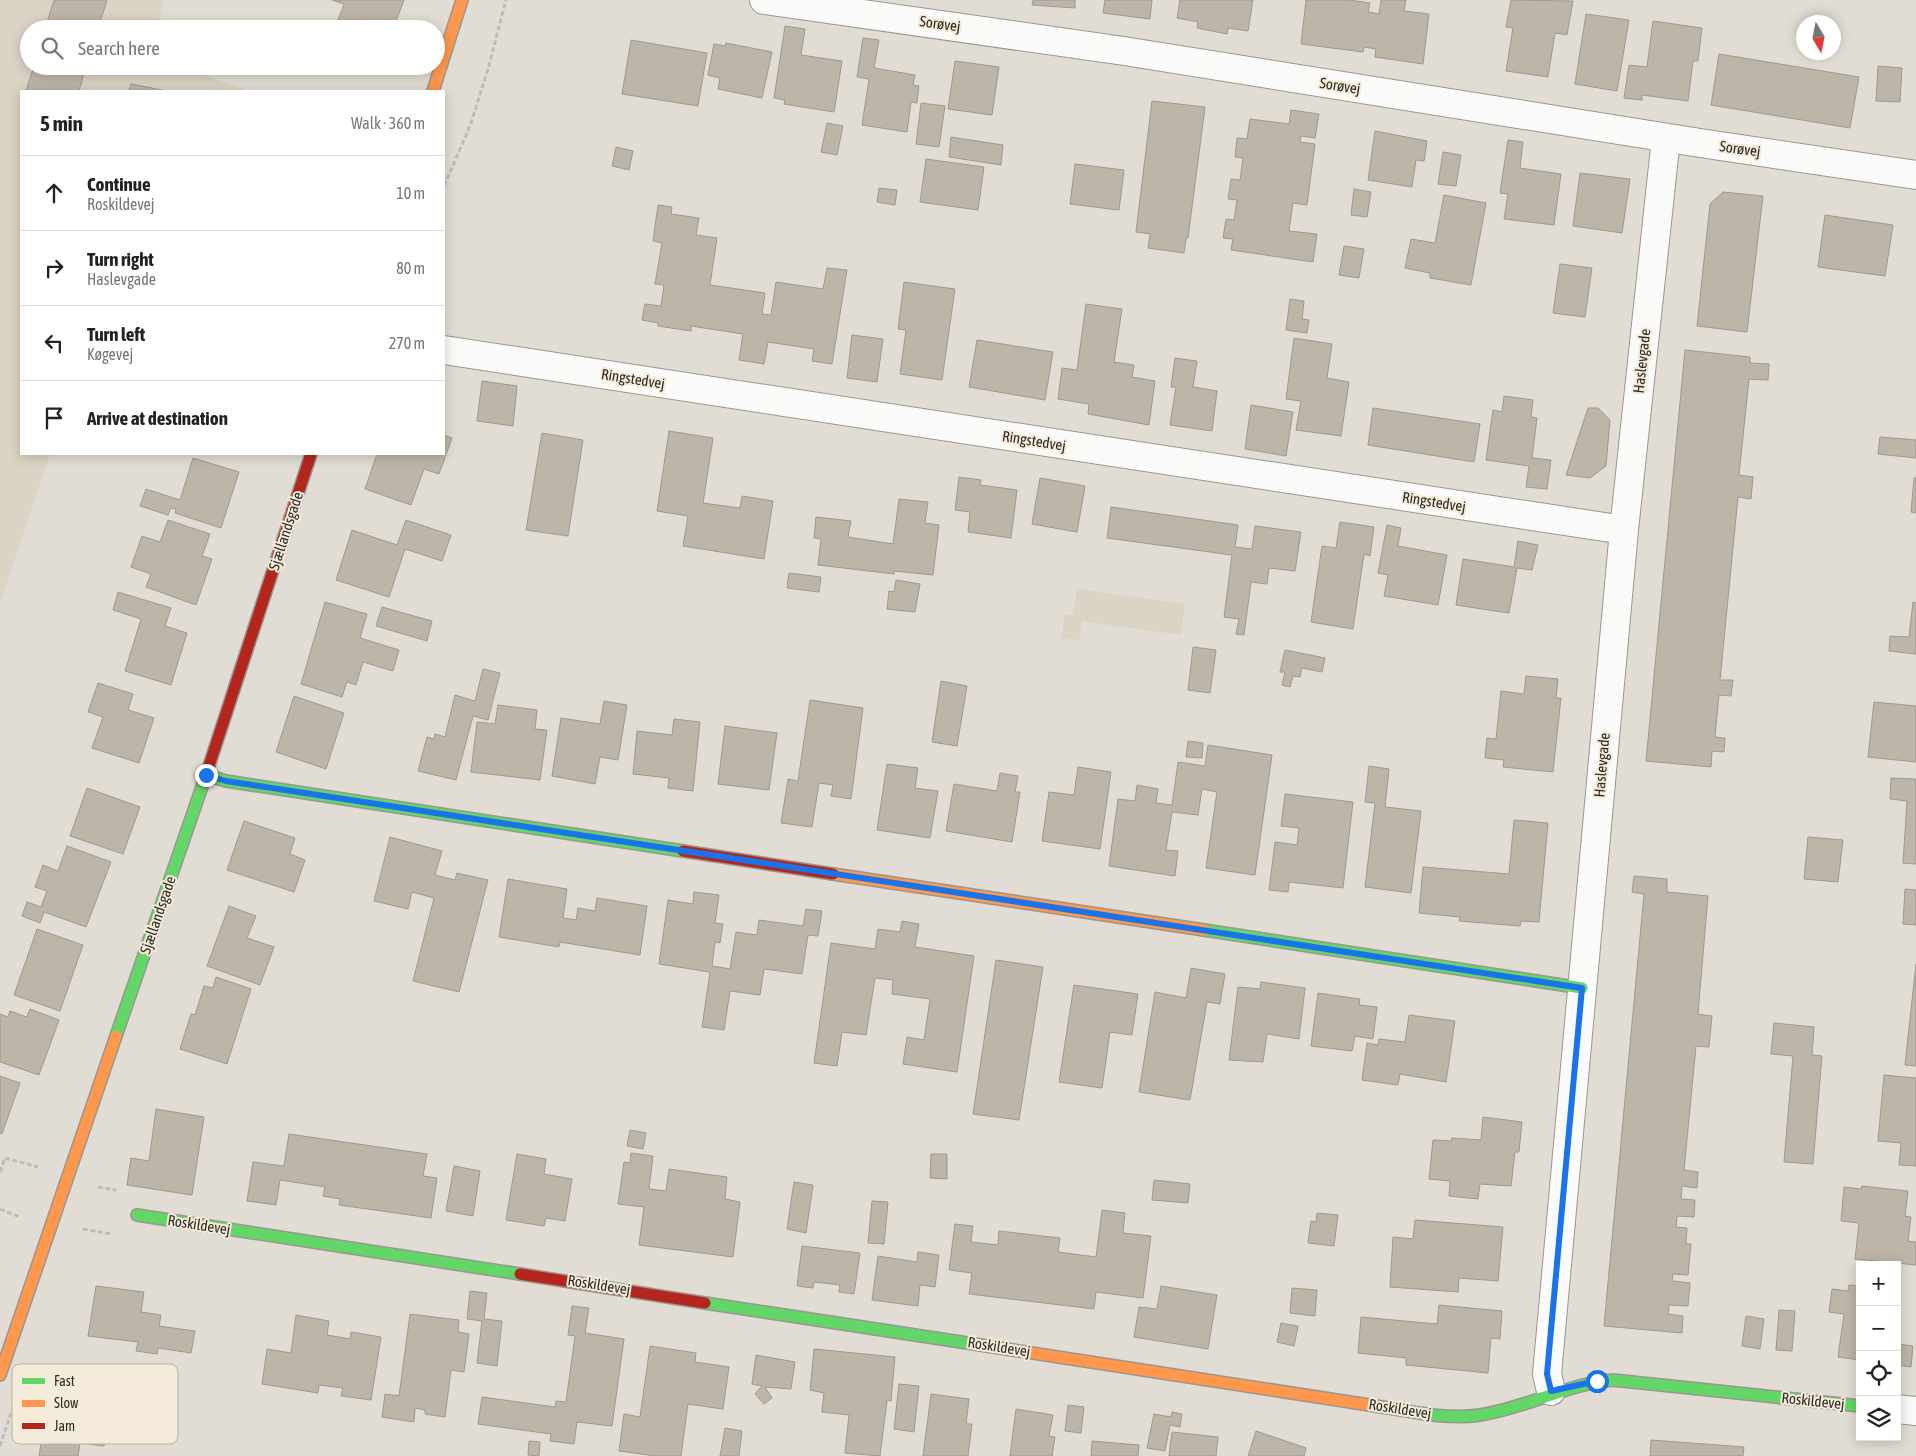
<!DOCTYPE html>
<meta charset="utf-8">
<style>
:root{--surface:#fff;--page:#f6f6f6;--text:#222;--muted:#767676;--line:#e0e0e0}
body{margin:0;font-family:"Asap Condensed",sans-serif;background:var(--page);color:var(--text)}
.controls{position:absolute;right:15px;bottom:15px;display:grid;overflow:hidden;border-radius:0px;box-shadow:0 2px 12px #0003}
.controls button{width:45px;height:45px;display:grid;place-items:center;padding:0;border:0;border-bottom:1px solid var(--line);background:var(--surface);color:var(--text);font:25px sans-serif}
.compass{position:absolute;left:1796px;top:15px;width:45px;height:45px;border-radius:50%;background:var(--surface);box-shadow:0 2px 12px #0003;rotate:170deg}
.stop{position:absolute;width:15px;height:15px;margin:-11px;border:4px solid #1a73e8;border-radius:50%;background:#fff}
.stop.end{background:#1a73e8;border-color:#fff;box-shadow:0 1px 5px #0008}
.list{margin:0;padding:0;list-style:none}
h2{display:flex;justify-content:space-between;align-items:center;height:65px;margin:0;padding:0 20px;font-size:21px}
h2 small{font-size:16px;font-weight:400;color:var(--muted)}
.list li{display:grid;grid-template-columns:32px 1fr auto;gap:15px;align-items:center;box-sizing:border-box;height:75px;padding:0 20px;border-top:1px solid var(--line)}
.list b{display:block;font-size:19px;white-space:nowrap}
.list p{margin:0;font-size:16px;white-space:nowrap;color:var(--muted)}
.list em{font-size:16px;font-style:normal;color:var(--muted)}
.icon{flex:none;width:28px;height:28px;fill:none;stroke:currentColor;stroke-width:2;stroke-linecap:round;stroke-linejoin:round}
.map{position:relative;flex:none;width:1916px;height:1456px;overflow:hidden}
.search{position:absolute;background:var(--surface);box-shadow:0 2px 12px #0003;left:20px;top:20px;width:425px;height:55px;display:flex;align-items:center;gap:12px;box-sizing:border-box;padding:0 18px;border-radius:28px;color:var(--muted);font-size:19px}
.panel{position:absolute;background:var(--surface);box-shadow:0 2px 12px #0003;left:20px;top:90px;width:425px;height:365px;border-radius:0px}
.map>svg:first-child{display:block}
.built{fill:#dbd3c3}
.building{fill:#bdb6a8;stroke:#9d9993}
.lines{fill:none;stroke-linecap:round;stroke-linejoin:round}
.street-casing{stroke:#9a9790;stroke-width:30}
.fast-casing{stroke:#9a9790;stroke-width:14}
.slow-casing{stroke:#9a9790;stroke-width:14}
.jam-casing{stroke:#9a9790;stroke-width:14}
.path{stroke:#bfbdbb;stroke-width:3;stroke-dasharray:5 2.5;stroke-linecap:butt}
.street{stroke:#fafaf9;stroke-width:28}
.fast{stroke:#63d668;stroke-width:11}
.slow{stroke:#ff974d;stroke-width:11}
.jam{stroke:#b3261e;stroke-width:11}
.route{stroke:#1a73e8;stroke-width:6}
.labels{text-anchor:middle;stroke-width:4;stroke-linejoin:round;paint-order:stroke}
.street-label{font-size:15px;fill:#2e2a24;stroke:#f4ebdb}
.key{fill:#f4ebdb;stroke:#b9b1a4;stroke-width:1}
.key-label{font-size:14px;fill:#2e2a24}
</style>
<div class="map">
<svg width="1916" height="1456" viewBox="0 0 1916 1456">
<rect width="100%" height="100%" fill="#e1ddd4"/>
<path class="built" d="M0,0H163L157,29H29V66H177L249,91H21V454H50L0,603Z
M1077,589L1185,604L1181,635L1082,621L1079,641L1061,638L1065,614L1073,615Z"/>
<path class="building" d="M54,0H107L98,29H45Z
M332,0H404L393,29H335L344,4Z
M1033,0H1075V8L1032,5Z
M1105,0H1152L1150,19L1103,13Z
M1180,0H1253L1248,31L1228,28L1227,34L1197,28L1198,22L1177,18Z
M1306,0H1350L1370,3L1368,12L1379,14L1381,0H1406L1404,11L1429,14L1423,64L1375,57L1376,49L1364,47L1363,52L1301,44Z
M1511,0L1573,1L1567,35L1555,33L1548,77L1506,71L1513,28L1506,27Z
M1586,14L1629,20L1617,91L1575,84Z
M1653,21L1702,28L1698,61H1693L1688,101L1642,95V100L1624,98L1629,65L1647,67Z
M785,26L805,29L801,55L842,61L834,112L784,104L785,100L774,98Z
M863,38L879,40L874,68L915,75L913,85L919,86L917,103L911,102L907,132L862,125L869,79L857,77Z
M631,40L707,53L698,106L622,94Z
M726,43L772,52L762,98L718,89L720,78L708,75L714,44L725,46Z
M1719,54L1859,77L1850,128L1711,105Z
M955,61L999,67L992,115L948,109Z
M34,66H86L79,91H26Z
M1878,66L1902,68L1900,102L1876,101Z
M131,84L167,91H129Z
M1152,101L1205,107L1188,238H1186L1184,253L1148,248L1150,234L1136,232Z
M921,103L945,106L939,147L916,144Z
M1291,110L1319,114L1315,138L1301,136L1300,142L1315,144L1307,205L1293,203L1289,231L1317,234L1313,262L1231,250L1233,239L1223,238L1226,219L1234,220L1237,200L1228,199L1231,179L1240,180L1243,158L1235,157L1237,138L1247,139L1250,119L1289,124Z
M827,123L843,126L837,155L821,152Z
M1375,131L1427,141L1424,161L1416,160L1412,187L1368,180Z
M951,137L1003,145L1001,165L949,157Z
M1508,140L1523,142L1520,168L1561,174L1554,225L1504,219L1508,194L1500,193Z
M616,147L633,151L629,170L612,166Z
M1443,152L1461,155L1456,186L1438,184Z
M926,159L984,167L978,210L920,202Z
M1075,164L1124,170L1119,210L1070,204Z
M1580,173L1630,179L1622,233L1573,226Z
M879,188L897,190L895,205L877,202Z
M1354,189L1371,192L1367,217L1351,215Z
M1723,192L1763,196L1747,332L1697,326L1710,204Z
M1444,195L1486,203L1471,285L1430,278V273L1405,268L1411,239L1435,243Z
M658,205L672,207L671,214L699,218L696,235L717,238L710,285L765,293L762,314L771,315L776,282L823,289L827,268L847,270L832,364L812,361L814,349L768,342L764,364L739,360L743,334L691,326V331L658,326V323L642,320L645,304L661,306L664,285L655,284L662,243L653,241Z
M1825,215L1893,225L1885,276L1818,267Z
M1344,246L1364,249L1359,278L1339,275Z
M1560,264L1592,268L1585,317L1553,313Z
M904,282L955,289L942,380L900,374L906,330L898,329Z
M1290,299L1304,301L1302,319L1309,320L1307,333L1286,330Z
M1086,304L1122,309L1114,362L1134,365L1132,377L1155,381L1149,425L1088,414L1089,404L1058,399L1062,368L1077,370Z
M852,335L883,339L877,382L847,378Z
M1294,338L1332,344L1327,378L1349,382L1341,436L1296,430L1301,401L1286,399Z
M977,340L1053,352L1045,400L969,387Z
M1685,350L1750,357V363L1769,364L1768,380L1749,379L1739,475L1753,477L1751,499L1738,497L1720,680H1733L1731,696L1719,695L1715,737L1725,738L1724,752L1712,751L1711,767L1646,761Z
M1175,358L1197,361L1193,387L1217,391L1212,431L1170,425L1176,387H1171Z
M482,381L517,386L513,426L477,421Z
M1504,396L1533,400L1531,417L1537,418L1532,458L1551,460L1547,489L1526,487L1529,466L1486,460L1493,410L1502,412Z
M1251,405L1293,412L1286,456L1245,449Z
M1373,408L1480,424L1474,462L1368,445Z
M1588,408H1598L1610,420L1606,466L1590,478L1566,475Z
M669,431L713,438L703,503L740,508L742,496L773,501L764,559L683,546L688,516L657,511Z
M542,433L583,440L568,536L526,530Z
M444,435L452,438L439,474L424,469L411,505L365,489L377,454H444Z
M1880,437L1916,440V458L1878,454Z
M193,458L239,472L221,528L175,513L176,509L171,508L168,515L140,506L146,489L180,500Z
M959,477L981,480L980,485L1017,490L1011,538L968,532L970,512L955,510Z
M1040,478L1085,486L1077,532L1032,524Z
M1914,478H1916V513L1911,512Z
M899,499L928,502L925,523L939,525L933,575L894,571V574L818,565L821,539L814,538L816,517L851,521L848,537L893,544Z
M1111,507L1238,525L1235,547L1252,549L1255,526L1301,532L1295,571L1269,568L1267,584L1251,582L1244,635L1236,634L1239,619L1224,617L1232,555L1107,538Z
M168,520L210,534L202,556L212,559L196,605L146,587L151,574L131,567L142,536L160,542Z
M406,520L451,535L442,561L405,549L389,597L336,580L352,530L397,545Z
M1340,522L1374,527L1370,556L1364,554L1353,629L1311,622L1322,546L1336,548Z
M1387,525L1401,528L1398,546L1447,555L1438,605L1384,596L1388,575L1378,573Z
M1518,541L1538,545L1532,570L1517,568L1509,613L1456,605L1463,559L1514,567Z
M789,573L821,577L819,592L787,588Z
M896,580L920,584L915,612L887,609L889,591L894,592Z
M118,592L171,608L165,626L187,633L171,685L125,671L141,619L113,610Z
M325,602L367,614L360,638L399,650L393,671L363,662L356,685L347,682L342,697L301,684Z
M1913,602L1916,603V654L1889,651L1890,636L1909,637Z
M382,607L432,621L427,641L376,626Z
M1193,647L1216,650L1210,693L1188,690Z
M1285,650L1325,658L1322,672L1302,668L1300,677L1293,676L1290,687L1282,685L1285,672H1280Z
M483,669L500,673L488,720L473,716L456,780L418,771L427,737L434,739L435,734L445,737L455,695L475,701Z
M1526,676L1558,679L1556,698H1561L1553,772L1503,767L1504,760L1485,758L1487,738L1496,739L1501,691L1524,694Z
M941,681L967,686L957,746L932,742Z
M98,683L133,694L128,710L154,718L139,763L92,748L103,717L88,712Z
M294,696L344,713L326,769L276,752Z
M810,700L863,708L851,799L831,796L833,785L819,783L812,827L781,823L788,779L798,781Z
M604,701L627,705L618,760L600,757L595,784L552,776L561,718L600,724Z
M1874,702L1916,706V762L1868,757Z
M498,705L537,710L535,729L547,730L540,780L471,772L477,722L495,724Z
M674,719L700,722L693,791L668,788L669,778L633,774L637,731L672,735Z
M725,726L777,733L769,790L718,784Z
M1188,741L1203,743L1202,758L1186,757Z
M1208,745L1272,755L1255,875L1206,868L1217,792L1202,789L1198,815L1172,812L1166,850L1178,851L1175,876L1109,866L1118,799L1135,801L1137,785L1158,789L1156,803L1172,805L1178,762L1205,766Z
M887,764L918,768L915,788L938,791L930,838L877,830Z
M1369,766L1389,769L1385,807L1421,811L1411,893L1365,887L1375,803L1365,802Z
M1078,767L1111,772L1100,849L1042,841L1049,792L1074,795Z
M1000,773L1018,776L1015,792H1020L1012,842L946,831L954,784L997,791Z
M1891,778L1916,779V864L1903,863L1907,801L1890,799Z
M87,788L140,807L123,854L70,836Z
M1285,794L1353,802L1343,888L1289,882L1288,892L1269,890L1275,842L1297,845L1299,828L1281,826Z
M1514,820L1548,823L1539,922L1521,921L1520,926L1459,921L1460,917L1419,913L1423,867L1509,874Z
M244,821L295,838L290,854L305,860L294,892L227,870Z
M390,837L442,851L435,875L455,880L457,873L488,880L459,992L413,981L434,898L412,892L408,909L374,901Z
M1808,837L1843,840L1838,882L1804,879Z
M67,846L111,862L86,927L44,912L40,923L22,916L27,902L41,907L47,891L35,887L43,865L58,871Z
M1634,876L1667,879V892L1708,896L1698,1014L1712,1016L1709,1047L1696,1046L1684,1170L1698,1172L1697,1188L1682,1186L1681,1199L1695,1200L1694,1217L1677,1216L1676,1227L1687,1228L1686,1244H1691L1688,1275L1673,1274L1672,1281L1690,1283L1688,1306L1669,1305L1668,1314L1683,1316L1682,1333L1604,1326L1644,894L1632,892Z
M508,879L567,889L563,918L576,920L578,908L595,911L597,898L647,906L640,955L560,942L559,947L499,937Z
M1905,889L1916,890V925L1903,924Z
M694,892L719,895L715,923L723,924L720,943L715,942L712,966L730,969L736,932L757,935L759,920L803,926L806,909L822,911L818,936L808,935L802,974L764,969L760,995L730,991L724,1030L702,1027L710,972L659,964L668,900L693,904Z
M229,906L256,916L247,938L274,947L260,985L207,966Z
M902,921L919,924L915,947L974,956L957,1072L903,1064L907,1037L924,1040L930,999L892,994L893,980L875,978L866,1035L842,1032L837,1066L814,1063L831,943L875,949L878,929L900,932Z
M37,929L83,945L60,1011L14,995Z
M996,960L1043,967L1019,1120L973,1114Z
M1916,964V1066L1905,1065Z
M1191,968L1225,974L1220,1004L1207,1002L1190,1100L1139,1092L1155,992L1186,998Z
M216,977L251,989L227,1064L180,1049L191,1014L195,1015L204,986L213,988Z
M1261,982L1305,988L1299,1039L1267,1034L1263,1062L1229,1060L1238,987L1260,989Z
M1074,985L1138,994L1132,1035L1110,1032L1102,1088L1059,1082Z
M1318,993L1360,999L1359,1005L1377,1007L1373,1039L1355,1036L1352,1051L1311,1046Z
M30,1009L59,1020L39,1075L0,1062V1014L8,1017L10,1011L27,1017Z
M1409,1015L1455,1021L1446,1082L1400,1074L1398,1085L1362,1080L1367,1043L1378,1045L1379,1039L1405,1042Z
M1774,1023L1814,1027L1812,1055L1822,1056L1813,1164L1784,1162L1793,1056L1771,1054Z
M1884,1075L1916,1078V1166L1899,1165L1901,1143L1878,1141Z
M0,1076L20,1083L2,1134L0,1133Z
M156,1109L204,1117L192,1195L127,1185L131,1158L149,1161Z
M1483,1117L1522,1122L1519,1152H1515L1511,1186L1480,1184L1478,1199L1449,1196L1450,1181L1429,1179L1433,1140L1451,1141L1452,1138L1481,1140Z
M630,1130L646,1133L643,1149L627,1146Z
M289,1134L427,1154L423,1176L437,1178L431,1218L339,1205L340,1199L323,1196L325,1187L280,1180L276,1205L247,1201L253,1162L284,1166Z
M631,1153L653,1156L649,1189L666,1191L669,1169L727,1177L725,1199L740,1202L733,1257L639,1245L644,1207L618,1204L624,1162L630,1163Z
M517,1154L546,1159L544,1174L572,1179L565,1221L546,1218L544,1226L506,1220Z
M931,1154H947V1179L930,1178Z
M454,1166L480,1171L473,1216L446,1211Z
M1154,1180L1190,1184L1188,1203L1152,1200Z
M794,1182L813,1185L806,1233L787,1229Z
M1862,1186L1908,1191L1905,1216L1911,1217L1908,1241L1916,1242V1265L1855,1259L1859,1223L1841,1221L1844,1187L1861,1189Z
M872,1201L888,1202L884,1244L868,1243Z
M1102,1210L1125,1213L1123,1233L1151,1236L1143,1298L1096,1292L1094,1309L969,1294L972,1273L949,1270L955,1224L973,1226L971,1242L998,1245L999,1231L1060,1238L1058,1252L1096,1257Z
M1317,1213L1338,1215L1334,1246L1308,1243L1311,1221L1316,1222Z
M1415,1220L1503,1227L1498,1281L1459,1278L1458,1292L1390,1287L1393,1237L1413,1239Z
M802,1246L860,1253L854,1294L839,1292L840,1285L814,1282L813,1288L797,1286Z
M918,1252L939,1255L935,1287L920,1285L918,1306L872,1300L878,1256L917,1262Z
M1849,1285L1860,1286V1360L1838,1357L1844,1314L1829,1312L1832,1289L1848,1291Z
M96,1286L144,1292L141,1312L161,1315L159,1326L195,1331L191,1353L158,1348L157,1354L136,1351L138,1342L88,1336Z
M1161,1286L1217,1295L1208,1349L1134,1337L1139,1307L1157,1309Z
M1292,1288L1317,1290L1315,1316L1290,1313Z
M470,1291L487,1293L484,1319L502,1321L497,1366L477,1363L482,1321L467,1319Z
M1439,1305L1502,1311L1500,1339L1491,1338L1488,1373L1406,1365V1358L1358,1353L1361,1317L1437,1324Z
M572,1306L589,1308L585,1333L624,1339L612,1426L577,1422L574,1444L550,1441L551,1434L478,1424L482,1397L555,1407L556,1401L566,1402L575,1336L568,1335Z
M1779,1310L1795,1311L1792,1351L1776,1350Z
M410,1314L459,1320L458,1332L469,1334L464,1372L451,1370L445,1417L425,1414V1410L415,1408L414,1422L382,1417L385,1394L399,1396Z
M296,1315L329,1321L327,1335L350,1339L351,1332L381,1337L371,1400L341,1396L343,1388L319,1385L318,1393L262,1384L267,1349L291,1353Z
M1746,1316L1764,1319L1760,1349L1742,1346Z
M1281,1323L1298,1326L1294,1346L1277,1342Z
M1897,1344L1913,1346L1911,1367L1897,1365Z
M650,1346L696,1353L695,1362L729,1367L723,1409L688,1404L681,1456H656L619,1451L624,1414L640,1417Z
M814,1349L895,1357L891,1401L887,1400L880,1456L845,1453L849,1415L822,1412L824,1393L810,1390Z
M756,1355L795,1362L791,1389L765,1387L772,1398L764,1404L755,1394L762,1386L752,1384Z
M70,1376L130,1383L126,1415L108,1413L104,1446L80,1443L78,1456H39L41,1444L24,1442L26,1427L56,1431L59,1408L66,1409Z
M899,1384L919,1386L914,1432L894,1429Z
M931,1394L969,1399L966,1424H972L968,1456H923Z
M1068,1405L1084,1407L1081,1433L1065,1431Z
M1016,1409L1053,1415L1049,1436L1055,1437L1052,1456H1010Z
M1172,1412L1182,1414L1180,1427L1170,1425L1165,1451L1147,1448L1154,1414L1171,1417Z
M725,1428L742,1431L739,1456H720Z
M1256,1431L1306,1448L1304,1456H1248Z
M1172,1432L1218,1437L1216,1456H1169Z
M1651,1440L1744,1447L1743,1456H1650Z
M529,1441L540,1442L539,1456L528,1455Z
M1092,1441L1139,1445L1138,1456H1091Z"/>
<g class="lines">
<defs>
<path id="street" d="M764,0L1124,51L1700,143L1916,175
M444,350L1624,530
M1551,1391L1547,1374L1624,530L1666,138
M1897,1409L1916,1411"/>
<path id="fast" d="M206,775L226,781L683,851
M1204,930L1582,988
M116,1036L205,778
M137,1215L520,1274
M705,1303L974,1344
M1382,1407C1415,1412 1447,1420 1480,1415C1526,1408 1567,1384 1613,1380L1860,1406"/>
<path id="slow" d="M433,91L462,0
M833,874L1204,930
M974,1344L1382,1407
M0,1375L116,1036"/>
<path id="jam" d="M205,778L311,454
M683,851L833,874
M520,1274L705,1303"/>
</defs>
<use href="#street" class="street-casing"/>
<use href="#fast" class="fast-casing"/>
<use href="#slow" class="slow-casing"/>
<use href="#jam" class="jam-casing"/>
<path class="path" d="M444,186L470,126L488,69L506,0
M0,1172L5,1158L38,1167
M98,1187L116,1190
M0,1209L20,1217
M83,1229L111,1234
M0,1446L14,1404"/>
<use href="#street" class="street"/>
<use href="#fast" class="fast"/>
<use href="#slow" class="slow"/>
<use href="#jam" class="jam"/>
</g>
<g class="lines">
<path class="route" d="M206,775L226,781L1582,988L1547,1374L1551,1391L1597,1381"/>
</g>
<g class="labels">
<g class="street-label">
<text transform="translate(940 24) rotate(8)" y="5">Sorøvej</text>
<text transform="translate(1340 86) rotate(9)" y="5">Sorøvej</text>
<text transform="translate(1740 149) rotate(8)" y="5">Sorøvej</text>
<text transform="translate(1642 361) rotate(-84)" y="5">Haslevgade</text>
<text transform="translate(633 379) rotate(9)" y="5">Ringstedvej</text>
<text transform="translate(1034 441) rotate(9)" y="5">Ringstedvej</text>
<text transform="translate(1434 502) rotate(9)" y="5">Ringstedvej</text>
<text transform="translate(286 531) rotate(-72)" y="5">Sjællandsgade</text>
<text transform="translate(1602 765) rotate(-85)" y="5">Haslevgade</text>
<text transform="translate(158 915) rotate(-71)" y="5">Sjællandsgade</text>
<text transform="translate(199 1225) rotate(9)" y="5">Roskildevej</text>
<text transform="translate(599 1285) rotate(9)" y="5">Roskildevej</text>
<text transform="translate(999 1347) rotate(9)" y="5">Roskildevej</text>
<text transform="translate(1813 1401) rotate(6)" y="5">Roskildevej</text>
<text transform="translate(1400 1409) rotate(9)" y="5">Roskildevej</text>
</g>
</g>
<rect x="12" y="1364" width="166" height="80" rx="8" class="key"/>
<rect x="22" y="1378" width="23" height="6" fill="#63d668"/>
<rect x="22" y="1400" width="23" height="7" fill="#ff974d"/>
<rect x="22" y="1423" width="23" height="6" fill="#b3261e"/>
<g class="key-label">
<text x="54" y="1386">Fast</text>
<text x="54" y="1408">Slow</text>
<text x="54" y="1431">Jam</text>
</g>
</svg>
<div class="controls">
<button>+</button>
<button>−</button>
<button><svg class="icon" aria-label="locate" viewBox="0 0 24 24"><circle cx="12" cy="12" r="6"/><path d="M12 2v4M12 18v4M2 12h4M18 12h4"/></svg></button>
<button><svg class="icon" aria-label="layers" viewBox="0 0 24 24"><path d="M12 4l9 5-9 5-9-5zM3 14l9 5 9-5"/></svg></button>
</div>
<svg class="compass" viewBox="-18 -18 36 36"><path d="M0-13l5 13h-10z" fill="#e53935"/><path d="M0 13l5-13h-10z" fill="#767676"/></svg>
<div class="stop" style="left:1597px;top:1381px"></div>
<div class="stop end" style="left:206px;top:775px"></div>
<div class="search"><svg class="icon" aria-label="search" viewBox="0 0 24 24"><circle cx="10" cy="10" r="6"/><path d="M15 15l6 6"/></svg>Search here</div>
<section class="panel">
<h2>5 min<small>Walk · 360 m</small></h2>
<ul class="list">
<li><svg class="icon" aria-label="ahead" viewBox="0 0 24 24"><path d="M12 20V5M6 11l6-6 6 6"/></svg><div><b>Continue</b><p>Roskildevej</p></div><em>10 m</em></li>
<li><svg class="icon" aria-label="right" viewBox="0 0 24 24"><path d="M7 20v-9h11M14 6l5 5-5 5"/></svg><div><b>Turn right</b><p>Haslevgade</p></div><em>80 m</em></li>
<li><svg class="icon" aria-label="left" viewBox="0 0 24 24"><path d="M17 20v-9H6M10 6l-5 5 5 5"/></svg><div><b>Turn left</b><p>Køgevej</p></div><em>270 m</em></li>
<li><svg class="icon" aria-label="arrive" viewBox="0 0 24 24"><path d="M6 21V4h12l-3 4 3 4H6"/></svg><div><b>Arrive at destination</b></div></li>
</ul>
</section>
</div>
